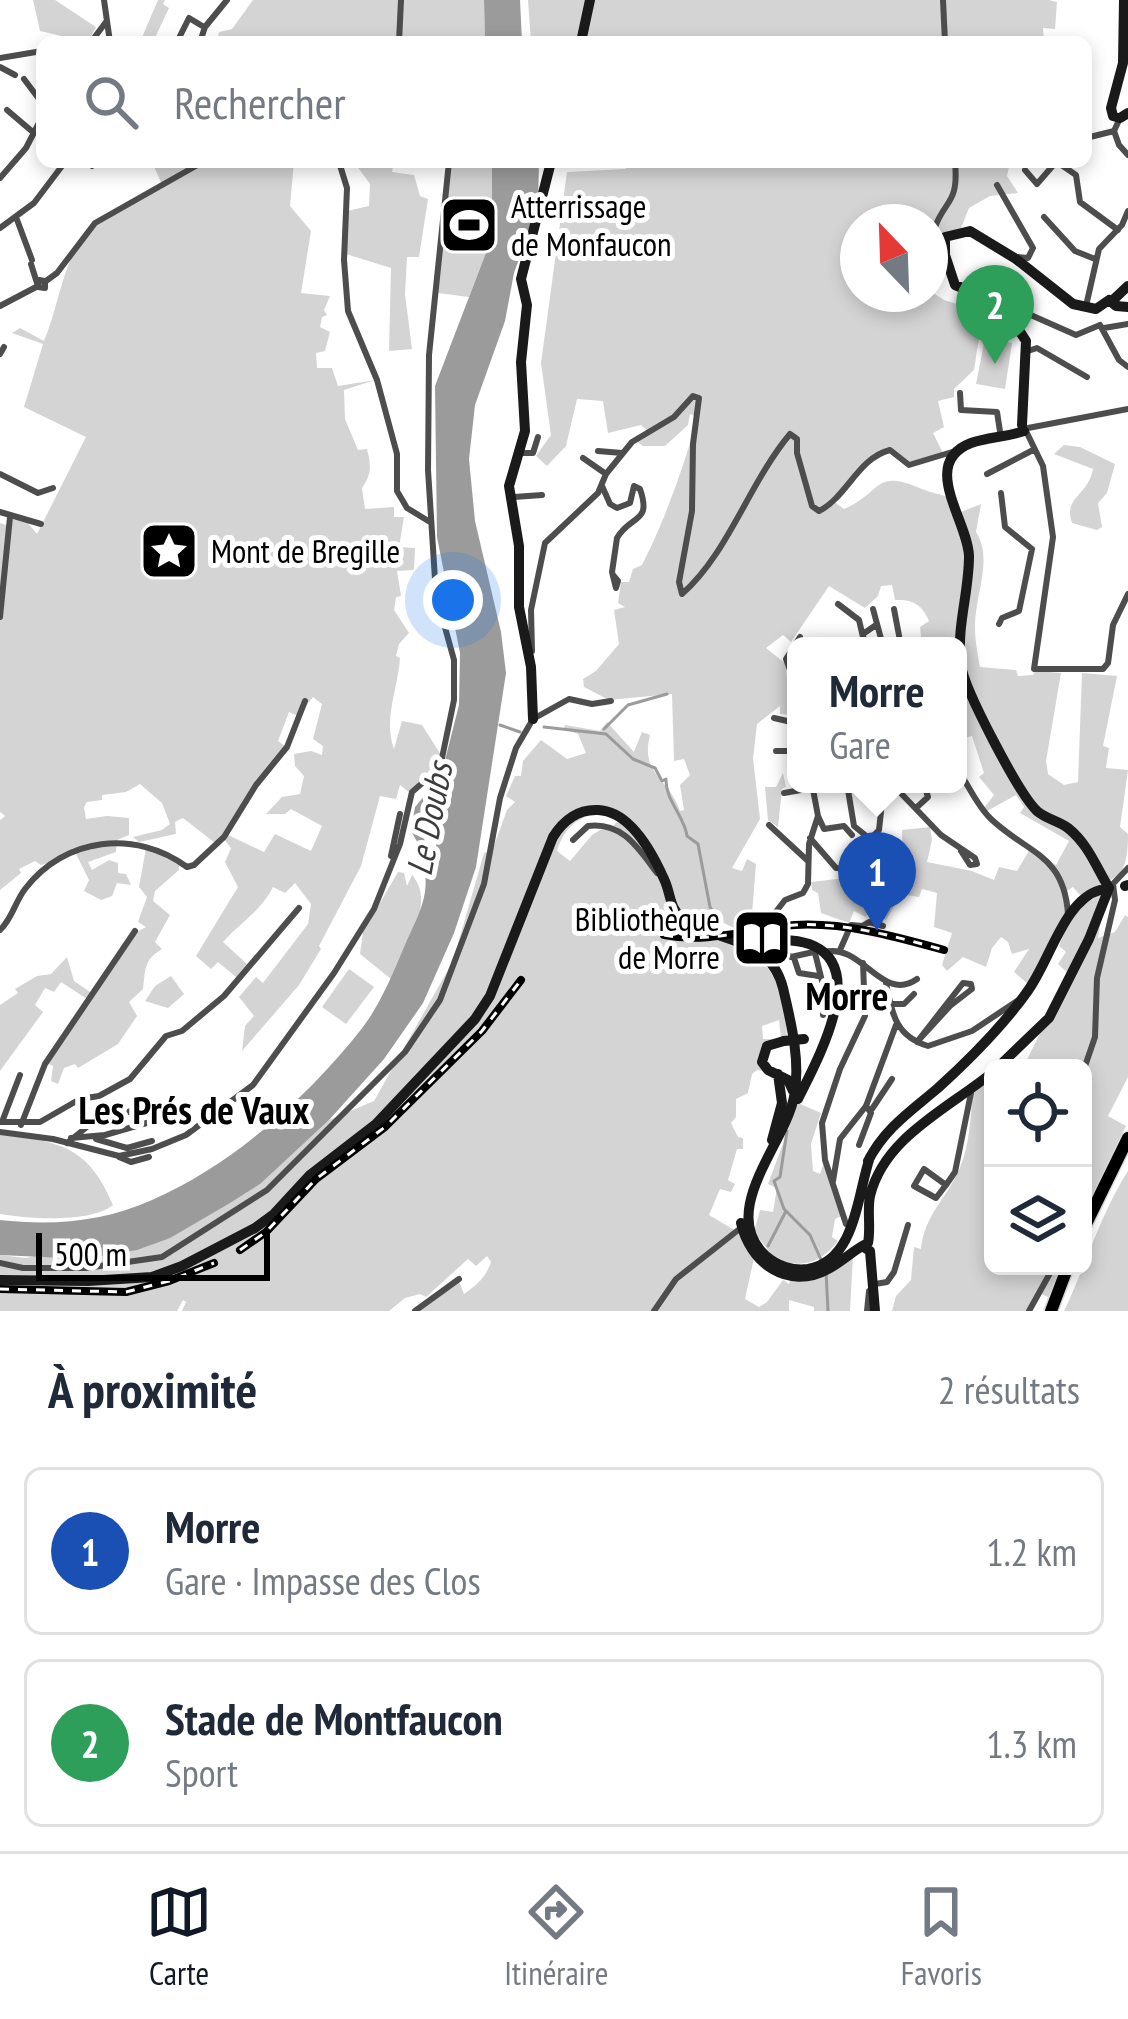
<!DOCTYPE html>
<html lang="fr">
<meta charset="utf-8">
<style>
:root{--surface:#fff;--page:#f2f2f3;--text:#1f2937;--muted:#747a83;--line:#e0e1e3;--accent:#111827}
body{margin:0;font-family:"PT Sans Narrow",sans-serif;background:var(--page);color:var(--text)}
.controls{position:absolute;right:36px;bottom:36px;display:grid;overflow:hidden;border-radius:18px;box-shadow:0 6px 18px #0003}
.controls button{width:108px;height:108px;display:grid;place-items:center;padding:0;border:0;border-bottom:3px solid var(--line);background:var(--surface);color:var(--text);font:60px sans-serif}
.compass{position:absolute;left:840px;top:204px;width:108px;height:108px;border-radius:50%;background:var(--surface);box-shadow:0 6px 18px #0003;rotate:337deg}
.scale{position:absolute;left:36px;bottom:30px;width:234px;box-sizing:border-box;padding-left:12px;border:6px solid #000;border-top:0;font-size:33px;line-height:42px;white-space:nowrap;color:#000;-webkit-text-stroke:9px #fff;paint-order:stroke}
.you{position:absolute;left:453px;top:600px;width:42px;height:42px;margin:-30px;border:9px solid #fff;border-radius:50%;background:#1a73e8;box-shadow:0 0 0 18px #1a73e833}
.badge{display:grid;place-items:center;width:78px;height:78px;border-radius:50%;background:var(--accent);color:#fff;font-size:39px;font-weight:700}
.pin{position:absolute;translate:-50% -99px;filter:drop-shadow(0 3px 6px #0008)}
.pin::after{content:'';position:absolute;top:63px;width:42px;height:36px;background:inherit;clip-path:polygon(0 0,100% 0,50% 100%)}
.popup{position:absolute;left:787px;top:637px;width:180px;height:156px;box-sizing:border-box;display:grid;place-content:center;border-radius:18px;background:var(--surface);filter:drop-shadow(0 3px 9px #0005);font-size:39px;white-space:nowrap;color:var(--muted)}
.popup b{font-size:45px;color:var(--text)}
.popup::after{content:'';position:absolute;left:50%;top:100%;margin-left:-24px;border:24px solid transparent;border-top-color:var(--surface)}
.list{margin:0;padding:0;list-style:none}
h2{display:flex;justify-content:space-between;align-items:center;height:156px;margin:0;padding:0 48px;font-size:51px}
h2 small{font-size:39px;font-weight:400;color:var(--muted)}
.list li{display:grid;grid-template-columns:78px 1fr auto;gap:36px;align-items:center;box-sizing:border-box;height:168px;margin:0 24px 24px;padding:0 24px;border:3px solid var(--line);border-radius:18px}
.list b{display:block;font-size:45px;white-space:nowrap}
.list p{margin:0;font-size:39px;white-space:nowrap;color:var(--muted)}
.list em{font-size:39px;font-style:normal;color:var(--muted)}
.icon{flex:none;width:66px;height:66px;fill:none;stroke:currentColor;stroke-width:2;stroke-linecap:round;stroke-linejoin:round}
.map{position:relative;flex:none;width:1128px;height:1311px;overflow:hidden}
.search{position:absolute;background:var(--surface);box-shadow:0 6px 18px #0003;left:36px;right:36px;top:36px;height:132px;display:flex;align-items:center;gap:30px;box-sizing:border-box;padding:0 42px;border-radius:18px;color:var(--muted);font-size:45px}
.sheet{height:540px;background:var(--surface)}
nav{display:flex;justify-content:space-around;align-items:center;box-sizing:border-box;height:168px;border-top:3px solid var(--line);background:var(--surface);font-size:33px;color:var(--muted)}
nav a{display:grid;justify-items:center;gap:6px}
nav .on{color:var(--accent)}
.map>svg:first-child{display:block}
.green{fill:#d4d4d4;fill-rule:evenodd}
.water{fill:#9b9b9b}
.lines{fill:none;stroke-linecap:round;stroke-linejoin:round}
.stream{stroke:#9b9b9b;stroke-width:3}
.primary-casing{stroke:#dbdbdb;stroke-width:15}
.street{stroke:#4d4d4d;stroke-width:6}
.secondary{stroke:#1a1a1a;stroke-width:10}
.primary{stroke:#000;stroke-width:12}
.rail-casing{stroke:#000;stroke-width:8}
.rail{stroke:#fff;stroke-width:3;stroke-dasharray:9;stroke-linecap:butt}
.secondary-bridge{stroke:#1a1a1a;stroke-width:10}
.labels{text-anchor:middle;stroke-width:10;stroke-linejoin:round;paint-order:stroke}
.poi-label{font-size:33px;fill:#000;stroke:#fff;text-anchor:start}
.water-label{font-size:36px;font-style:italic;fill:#3c3c3c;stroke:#fff}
.quarter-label{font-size:39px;font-weight:bold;fill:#000;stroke:#fff}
</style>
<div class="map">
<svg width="1128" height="1311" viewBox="0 0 1128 1311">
<rect width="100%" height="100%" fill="#fff"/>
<path class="green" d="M33,0H55L96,27L88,42L40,31Z
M158,0H165L163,4L169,8L153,42H140Z
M253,0H484L485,42H217L219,32L232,29Z
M528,0H1049L1057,2L1055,29L1043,28L1044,42H531Z
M152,162H294L290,206L311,231L301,293L330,296L324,310L327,315L322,317L320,327L330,332L325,351L316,353L317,368H332L338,386L375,380L344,390L345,419L358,450L367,449C371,465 372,474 362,488L365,509L394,507V517H404L399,547L415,548L414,570L397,571L401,596L396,597L394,610L409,633L399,644L396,656L400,658C398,690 383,718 394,749L402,721L422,725L441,755L434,771L410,793L400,785L396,799L380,796L361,866L319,946L321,949L299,985L242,1051L245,1026L254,1016L239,997L256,977L263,983L308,924L311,904L295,883L285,893L273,887C260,912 241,922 223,942L247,964L236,977L218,962L211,969L196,956L238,887L225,862L231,848L223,838L215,843L183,818L175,822L176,834L139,842L133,837L162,830L170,824L162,803L140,784L126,792L102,795V800L87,802L84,807L86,819L107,816L129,818V835L117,840L116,852L88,862L92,870L109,860L118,863V873L126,874L131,885L117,883L112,896L101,900L84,891L89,880L73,848L58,860L41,865L35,861L19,869L21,873L0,890V820L5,816L0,812V523L9,526L10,519L27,522L37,534L86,437L24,407L43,344L12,333L20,328L44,341C59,306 62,262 87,232C104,211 140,200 163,187ZM313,697L322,704L313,739L323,746L322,755L311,751L294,754L295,766L304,776L300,794L282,797L266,814H285L291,809L322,826L311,851L275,834L264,852L226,834L285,746L278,741L289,712L298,716Z
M354,162H394L392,172L414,175L420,196L428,199L419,257H407L405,294L412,349L389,351L391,268L346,254L347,211L369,206L370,184Z
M449,162H492V237L469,297L438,293Z
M626,162H1010L1007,176L1018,193L990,196L969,208L961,228L935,238L930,253V222H858V294H930V291L944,300L983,312L974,370L954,389V397L938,401L944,427L933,433L943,453L905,463L894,451C865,463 851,476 833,501L844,509C884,491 874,468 922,489C931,493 939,493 949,498L956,514L981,504L976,532C994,560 974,597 975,628C975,641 978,655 980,667L1016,670L1018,676L1033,675L1035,671L1061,673L1046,761L1048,774L1064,785L1078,782L1082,673L1117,676L1103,746L1109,748L1106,768L1128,770L1120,827L1128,834C1128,881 1116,876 1080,895L1073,887L1064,893L1066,914L1028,984L1014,972L1029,949L1012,954L1008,942L1001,937L992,948L986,967L963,957L947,971L942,965L952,933L934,927L937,893L922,889L919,897L901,894L886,920L869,911L866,917L854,911L849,923L821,913L818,893L812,890L811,882L846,878L848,873C869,872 878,864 882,843L902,849V830L930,827L932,840L927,862L972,871L994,880L999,867L1017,871L1030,849L1056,865L1069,841L1020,813L1024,807L1016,795L987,811L984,808L994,795L979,777L984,773L972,736L958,740V646H922L920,627L929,621C922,604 912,599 895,600L892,585L881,586L878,596L865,608L829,586L791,642L783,635L766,648L786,664L788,691H793L795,715L780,714V706L757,724L753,758L760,819L732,868L742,871L747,859L756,864L752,914L759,915L766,927L734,933V928L708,915L691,921L673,904L667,907C667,953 702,934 729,941C773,953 786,997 787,1038H781L779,1020L762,1026L763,1039H772L762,1047L766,1072L757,1070L752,1074L748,1093L736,1099V1117L731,1123L738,1137L743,1138V1149H737L728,1180L735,1184L731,1192L720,1189L709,1215L741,1234L754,1258L745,1299L759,1307L767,1302L783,1280L789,1284L791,1278L853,1256L850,1311H814V1307L789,1300V1311H420L459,1281L464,1294C477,1285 486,1277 491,1262L487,1256L476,1266L468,1259L426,1297L420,1294L405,1298L389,1311H182L186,1302L183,1300L177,1311H0V1255L26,1258L188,1227L260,1183L329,1120L374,1101L453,961L484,853L492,851L507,810L515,802L506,796L515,776H521L523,761L541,740L567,759L586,753L578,734L564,729L565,725L600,731L607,722L634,752L642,732L650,735C640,775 668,776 680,811L684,810L680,785L690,775L684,759L674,761L672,694L609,700L584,687L583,679L596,671L619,644L614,610L625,607L618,603L621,582H629L633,569L642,565C666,518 683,468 698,417L690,414L688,425L665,446H643L635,440L647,430L641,425L608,433L603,401L577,399L566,446L547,466L536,456L551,435L541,363L567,172L626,169ZM596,812L619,820L610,829L605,827L592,835L570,861L557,851C564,829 575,820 596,812Z
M985,338L1012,343L1005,389L976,384Z
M1064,445L1080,447L1115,464L1107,493L1098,503L1102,527L1097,530L1072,523C1063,497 1088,496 1093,469L1054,454Z
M783,773L786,787L782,789L778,827L768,820L765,787H776Z
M146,848L179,863V870L155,891L153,901L170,915L155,942L162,949C143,961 146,968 143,989L129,1002L137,1016L118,1044L78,1068L75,1064L64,1068L58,1084L51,1081L53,1066L47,1063L87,999L61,982L54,992L45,988L35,1005L43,1012L0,1071V1005L18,993L15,989L37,976L51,974L67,957L74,981L90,992L133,934L146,927L138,922L147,897L139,887Z
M398,872L404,873L407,886L412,875C437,903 404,949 391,979L360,954L363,932Z
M1106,891L1098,938L1115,932L1125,915L1128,917V1077L1108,1116L1126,1126L1083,1214V1068H1023L1069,974L1058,964L1066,952L1059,946L1073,911Z
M349,969L374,987L346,1024L322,1007Z
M171,976L184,994L168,1008L145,1001L155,986Z
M993,1076V1266H1063L1048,1311H1044L1048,1297L1039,1293L1027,1311H892L896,1296L911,1280L914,1247L921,1249C924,1216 946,1199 959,1170C970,1145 970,1119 973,1093Z
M798,1103L821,1113L811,1144L813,1171L820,1174L824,1162L841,1216L835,1219L832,1237L838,1241C821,1263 802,1269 775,1259L754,1232L760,1210L773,1212L777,1188L768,1184Z
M0,1134C59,1142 88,1145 113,1205C91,1223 29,1219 0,1214Z
M1128,1171V1311H1064C1086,1265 1100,1215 1128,1171Z"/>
<path class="water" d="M484,0H520L522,42H485Z
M492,162H539L538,205L514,273L505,321L475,405L469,459L475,521L501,632L506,673L476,867L454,933L423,1003L384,1059L329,1120L260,1184L230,1203L170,1238L137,1250L84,1259L0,1255V1220C53,1226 103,1222 152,1200C233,1165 310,1095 363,1027C381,1003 393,973 405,945C421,909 434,890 419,850L427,847L433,853L436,852L438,793C420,800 421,825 425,842L419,845L411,831L415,807L441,776L459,705L460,653L437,537L435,386L492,237Z"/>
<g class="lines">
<path class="stream" d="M500,725L520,732
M544,727L606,734L633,759L655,768L662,781L666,779C665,800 685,817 687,836L698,844L710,907L717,918L722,919
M604,729L628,705L667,694
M787,1131L780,1177L774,1181L784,1209L810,1235L822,1262
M768,1246L786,1211
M826,1271L828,1311"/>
<defs>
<path id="primary" d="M1083,1230L1128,1138
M1051,1311L1068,1266"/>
</defs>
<use href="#primary" class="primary-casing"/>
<path class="street" d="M104,0L110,42
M943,0L945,42
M91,42L106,22
M177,42L189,18L204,27
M200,42L205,27L227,0
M399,42L401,0
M0,58L42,51
M0,67L15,75
M24,79L42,103
M7,110L34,133
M1120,118L1114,131L1119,145L1128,155
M1086,138L1114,131
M90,162L92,166L99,162
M339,162L347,188L344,260L348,311L377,380L397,454V491L407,508L430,522
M1057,162L1076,175L1080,202L1118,230
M1025,170L1037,184L1056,162
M0,178L26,148L42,117
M997,185L1033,248L1028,258L1017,257
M16,217L32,260
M1044,217L1075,251L1095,259
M0,228L34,203L65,162
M943,239L934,230C944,199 959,206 955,162
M31,264L37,283
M39,280L45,281V288L38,287Z
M46,281L57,273L95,223L201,163
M0,306L38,286
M1086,306L1099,249L1122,225L1128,211
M1010,314L1024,312L1076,335L1100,325
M1100,325L1119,360L1128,367
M1104,328L1128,324
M1028,351L1037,348L1087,377
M0,354L4,347
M960,393L961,410L997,412L1001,438
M1028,428L1128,409
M1026,431L1043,466L1053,537L1034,669H1103L1108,663L1113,625L1128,594
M598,451L622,453
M521,453H533L538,437
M583,458L606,474
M0,474L38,493L53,488
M987,474L1033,450
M602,486L610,504L617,508L630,503L634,486L640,489C652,524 631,514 617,538L612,572L616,588L618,581L613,575
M1001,493L1005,527L1032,549
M514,497L542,495
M0,512L41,524
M838,604L859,620L863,637
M873,609L883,646
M894,609L901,646
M0,617L10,517
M999,624L1002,618L1019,611L1032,549
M847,644L849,646
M864,646L863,634L876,625
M532,651L531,610L545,543L598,493L606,474L632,442L674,417L693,396L699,398L693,444L692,511L679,582L682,594C728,554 749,483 790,434L797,439V453L812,506L819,511C847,497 858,458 890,450L909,465L952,452
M796,686L786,659L800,637
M774,718L796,723
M776,751H796
M958,770C969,786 977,806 991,819C1028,854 1064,854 1068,914
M812,784L818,816L809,844L808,884L803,893L785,900L771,918L769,941L791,957L818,951
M847,784L854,826L870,839L879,830L884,784
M892,784L941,835L975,858L977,864L970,865L961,851
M784,793L812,788
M916,808L928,797L924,784
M818,816L824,829L844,826L852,835
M769,825L808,861
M810,838L836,868L858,869
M573,840L588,826C623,822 638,848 657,873
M391,856L400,814
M1110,887L1128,868
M0,930C12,919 15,902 25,889C64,837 136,829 187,867L194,865L224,837L256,785L287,747L305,701
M840,950L851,925L862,926L869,922L883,926
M824,952C862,942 882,1004 917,979
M815,953L824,989L823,1015
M794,958L799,973L818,976
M886,983C892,1013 895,1036 928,1046L972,1031L1017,1001
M963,983L971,984L972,989L950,1006L917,1042Z
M888,1004H904L914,994
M1083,1072L1095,1037L1097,978L1115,900L1113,884
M872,1109L892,1079
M0,1122H40L80,1099L99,1096L130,1079L166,1036L182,1031L224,996L299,908
M2,1122L20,1075
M21,1125L45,1064L135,931
M0,1132L53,1139L119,1156L152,1149L186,1135L253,1085L334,973L374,909L400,844L412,792L435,772L442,758L454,700V660L436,595L428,470L429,355L449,162
M71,1138L105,1135L150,1122
M96,1139L127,1148L152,1141
M67,1143L93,1122L145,1107
M859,1145L871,1113L866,1106
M119,1157L131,1162L149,1157
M833,1181L840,1139L866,1106L896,1025
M946,1185L936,1198L914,1186L924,1169L946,1185L955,1172L971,1093
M1083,1193V1198
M846,1224L825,1160L822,1123L840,1069L865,1016L863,963
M0,1263L23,1268H86L162,1257L267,1190L405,1052L440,1000L484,884L500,798L516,748L533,719L569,699L592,704L611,701
M875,1284L887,1282L894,1272L908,1225
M415,1311L459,1279
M654,1311L676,1279L742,1227
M867,1311L869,1291
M1029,1311L1054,1266"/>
<path class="secondary" d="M1124,0L1123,63L1111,108L1113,116L1120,118L1128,113
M581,42L590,0
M1112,301L1128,286
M1022,425L1026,341L1002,304L955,285L945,255V237L970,231L1016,259L1073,304L1096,309L1109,300L1116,306L1128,307
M533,719L531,667L519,607V546L509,486L525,431L521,362L527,305L521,279L551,162
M1125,886L1128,885
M748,940C769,941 795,937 814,946C868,971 815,1064 798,1099
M784,1041L767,1046L762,1062L768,1070L788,1080L793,1091
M997,1068L1049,1018L1089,939L1109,888C1096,867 1089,845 1068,828C1059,821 1046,819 1037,811C1019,794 964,689 961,665C956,627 969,594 969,556C968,521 919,463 971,443C987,437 1007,437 1024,431
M772,1140L782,1103L778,1074
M868,1161C885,1128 911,1111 938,1088C970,1059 1002,1027 1027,992C1050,961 1064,900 1100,890
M741,1223C750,1263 788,1291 828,1269C842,1262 853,1250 868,1243C871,1228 867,1212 870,1196C884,1137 949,1108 993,1072
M862,1246L870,1251L875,1311
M0,1280L88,1281L152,1277L182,1266L255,1228L274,1214L310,1175L376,1124L475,1019L490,996L553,837C563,821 578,809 598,810C630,811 652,852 664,879C671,893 669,909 683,919C720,944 770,936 783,988C791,1022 801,1062 794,1097C785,1144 717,1212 766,1256C777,1266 793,1271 808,1269C856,1261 857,1195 870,1157"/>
<use href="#primary" class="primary"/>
<defs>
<path id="rail" d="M664,935C711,944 749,928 795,925C845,922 897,937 944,950
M240,1250L266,1232L316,1179L385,1127L482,1031L521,980
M0,1289L126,1292L169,1281L214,1263"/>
</defs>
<use href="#rail" class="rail-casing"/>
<use href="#rail" class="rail"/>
<path class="secondary-bridge" d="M784,1041L804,1039"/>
</g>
<defs>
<symbol id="stadium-square" viewBox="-11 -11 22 22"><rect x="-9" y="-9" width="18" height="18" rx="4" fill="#000" stroke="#fff"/><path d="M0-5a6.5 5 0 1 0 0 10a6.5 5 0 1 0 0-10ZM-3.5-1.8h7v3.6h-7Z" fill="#fff"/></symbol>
<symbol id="sight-square" viewBox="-11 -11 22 22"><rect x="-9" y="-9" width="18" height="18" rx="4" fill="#000" stroke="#fff"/><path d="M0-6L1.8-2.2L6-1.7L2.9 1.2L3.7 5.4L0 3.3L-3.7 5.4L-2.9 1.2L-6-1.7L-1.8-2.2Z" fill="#fff"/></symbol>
<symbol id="library-square" viewBox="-11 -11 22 22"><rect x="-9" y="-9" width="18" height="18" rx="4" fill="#000" stroke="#fff"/><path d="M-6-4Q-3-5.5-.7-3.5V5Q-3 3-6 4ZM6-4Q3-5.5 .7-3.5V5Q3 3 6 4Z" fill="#fff"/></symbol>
</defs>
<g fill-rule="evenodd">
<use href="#stadium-square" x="436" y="192" width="66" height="66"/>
<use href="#sight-square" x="136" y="518" width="66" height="66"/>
<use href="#library-square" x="729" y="905" width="66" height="66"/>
</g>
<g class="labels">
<g class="poi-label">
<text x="511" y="218">Atterrissage<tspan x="511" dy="38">de Monfaucon</tspan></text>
<text x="211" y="563">Mont de Bregille</text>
<text x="720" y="931" text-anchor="end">Bibliothèque<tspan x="720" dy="38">de Morre</tspan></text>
</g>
<g class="water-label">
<text transform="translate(429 819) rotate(-79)" y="13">Le Doubs</text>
</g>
<g class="quarter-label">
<text x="847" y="1010">Morre</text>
<text x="194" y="1124">Les Prés de Vaux</text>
</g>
</g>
</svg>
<div class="controls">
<button><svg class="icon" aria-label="locate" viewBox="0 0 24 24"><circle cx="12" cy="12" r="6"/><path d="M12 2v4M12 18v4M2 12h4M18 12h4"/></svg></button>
<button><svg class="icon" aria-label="layers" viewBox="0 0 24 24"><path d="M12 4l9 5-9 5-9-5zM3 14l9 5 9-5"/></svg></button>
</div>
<svg class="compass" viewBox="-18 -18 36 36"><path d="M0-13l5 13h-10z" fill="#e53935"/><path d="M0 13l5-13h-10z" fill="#747a83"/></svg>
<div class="scale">500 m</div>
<div class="you"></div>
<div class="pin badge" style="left:877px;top:931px;background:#1a4fb4">1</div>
<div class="popup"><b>Morre</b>Gare</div>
<div class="pin badge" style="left:995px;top:364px;background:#2e9e5b">2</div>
<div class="search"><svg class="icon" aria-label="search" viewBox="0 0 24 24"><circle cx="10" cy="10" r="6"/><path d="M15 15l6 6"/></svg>Rechercher</div>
</div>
<section class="sheet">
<h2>À proximité<small>2 résultats</small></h2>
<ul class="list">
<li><span class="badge" style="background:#1a4fb4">1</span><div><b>Morre</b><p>Gare · Impasse des Clos</p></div><em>1.2 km</em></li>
<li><span class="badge" style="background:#2e9e5b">2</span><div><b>Stade de Montfaucon</b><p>Sport</p></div><em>1.3 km</em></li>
</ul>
</section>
<nav>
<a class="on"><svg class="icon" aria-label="map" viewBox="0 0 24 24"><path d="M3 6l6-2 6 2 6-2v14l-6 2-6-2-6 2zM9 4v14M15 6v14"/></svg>Carte</a>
<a><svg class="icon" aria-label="directions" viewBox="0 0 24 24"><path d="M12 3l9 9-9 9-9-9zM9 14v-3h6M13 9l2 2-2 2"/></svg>Itinéraire</a>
<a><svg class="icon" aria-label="saved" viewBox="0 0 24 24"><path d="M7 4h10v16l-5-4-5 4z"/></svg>Favoris</a>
</nav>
